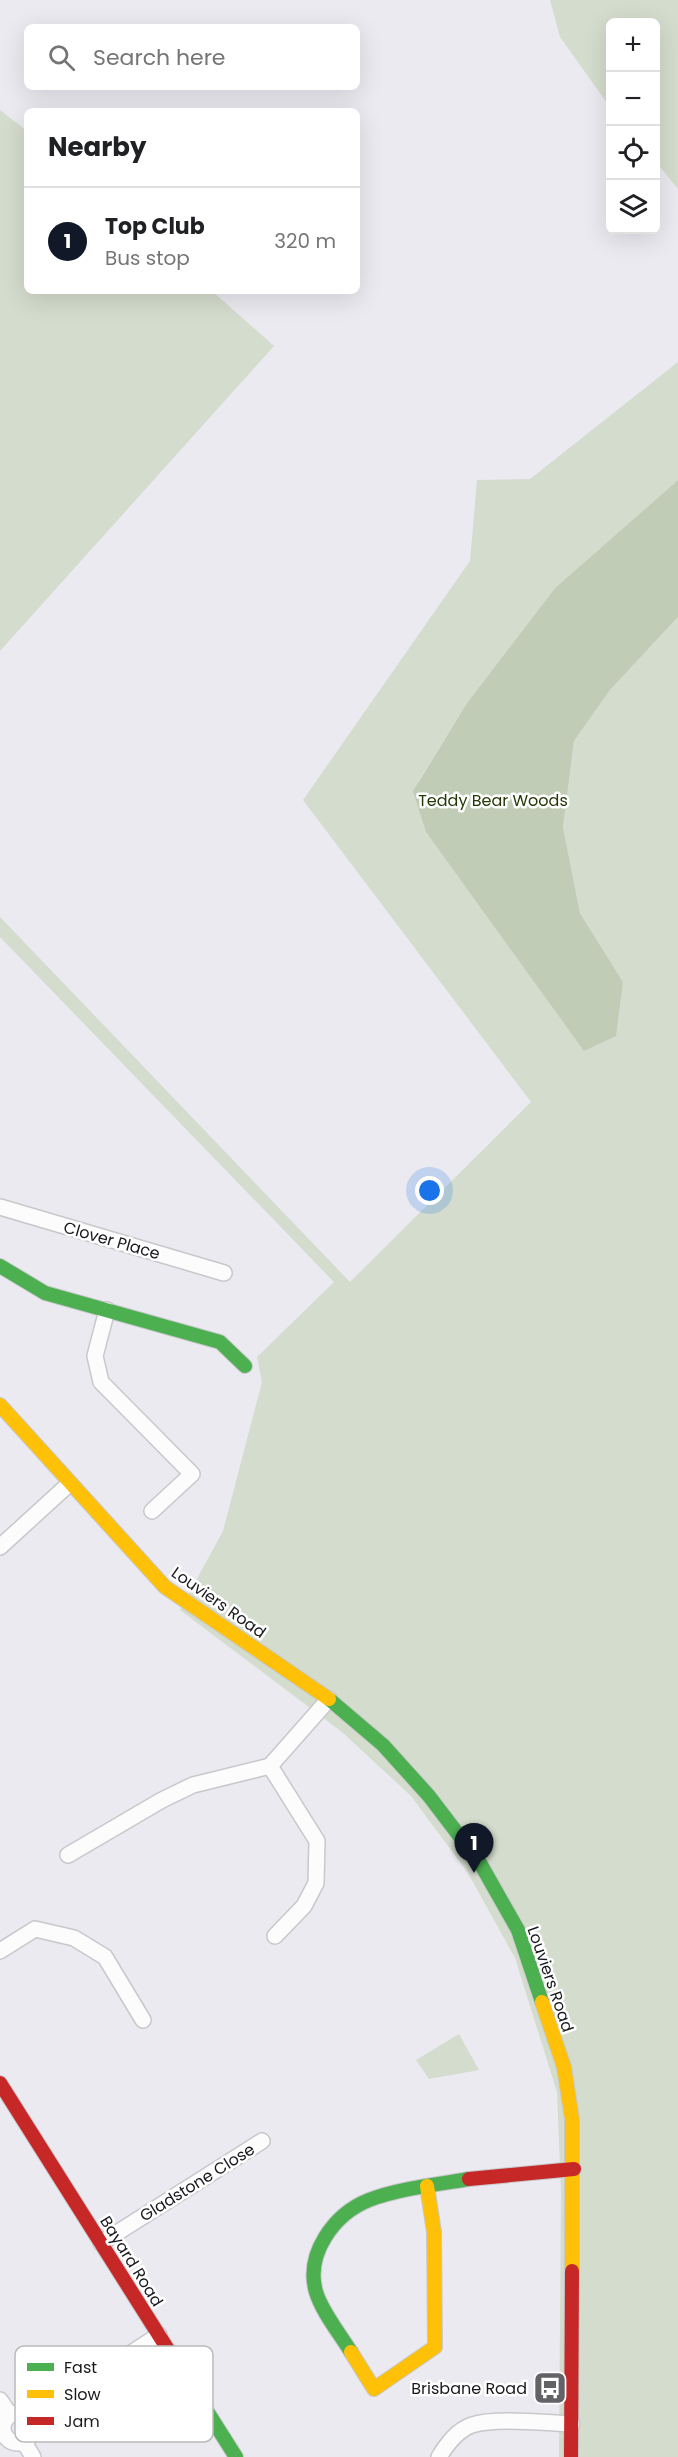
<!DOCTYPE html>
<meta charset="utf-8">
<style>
:root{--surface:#fff;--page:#f2f2f2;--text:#202124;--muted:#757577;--line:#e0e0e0;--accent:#111827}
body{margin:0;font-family:Poppins,sans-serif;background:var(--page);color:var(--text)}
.controls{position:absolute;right:18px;top:18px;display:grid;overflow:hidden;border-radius:9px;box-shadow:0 6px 24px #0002}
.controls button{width:54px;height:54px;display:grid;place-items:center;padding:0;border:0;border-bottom:2px solid var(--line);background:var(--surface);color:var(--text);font:30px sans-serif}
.you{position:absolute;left:430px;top:1191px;width:21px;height:21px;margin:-15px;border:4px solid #fff;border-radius:50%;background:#1a73e8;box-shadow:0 0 0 9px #1a73e833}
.badge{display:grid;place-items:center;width:39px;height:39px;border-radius:50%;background:var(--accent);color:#fff;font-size:20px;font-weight:700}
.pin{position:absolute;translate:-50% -50px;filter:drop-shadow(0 2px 3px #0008)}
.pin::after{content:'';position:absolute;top:32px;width:21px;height:18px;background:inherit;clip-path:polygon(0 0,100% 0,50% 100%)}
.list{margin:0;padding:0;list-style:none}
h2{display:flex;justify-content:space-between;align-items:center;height:78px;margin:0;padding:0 24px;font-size:26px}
h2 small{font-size:20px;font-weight:400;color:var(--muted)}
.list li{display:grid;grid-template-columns:39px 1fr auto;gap:18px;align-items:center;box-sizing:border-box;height:108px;padding:0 24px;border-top:2px solid var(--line)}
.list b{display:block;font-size:22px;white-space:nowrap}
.list p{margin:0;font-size:20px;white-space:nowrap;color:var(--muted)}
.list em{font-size:20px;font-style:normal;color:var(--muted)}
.icon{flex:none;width:33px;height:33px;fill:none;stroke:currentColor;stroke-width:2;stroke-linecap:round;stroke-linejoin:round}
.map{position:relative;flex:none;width:678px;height:2457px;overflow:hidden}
.search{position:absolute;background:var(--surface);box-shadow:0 6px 24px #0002;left:24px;top:24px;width:336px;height:66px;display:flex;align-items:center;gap:15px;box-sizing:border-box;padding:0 21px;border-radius:9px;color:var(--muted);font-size:22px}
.panel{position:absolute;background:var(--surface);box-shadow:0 6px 24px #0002;left:24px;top:108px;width:336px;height:186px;border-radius:9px}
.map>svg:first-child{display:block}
.green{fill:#d4dccd}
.forest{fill:#c1ccb6}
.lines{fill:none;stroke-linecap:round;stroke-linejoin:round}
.street-casing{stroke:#c8c8cc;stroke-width:18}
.fast-casing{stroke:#c8c8cc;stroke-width:16}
.slow-casing{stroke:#c8c8cc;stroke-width:16}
.jam-casing{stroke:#c8c8cc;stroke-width:16}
.street{stroke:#fcfcfd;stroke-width:15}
.fast{stroke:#4caf50;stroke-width:14}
.slow{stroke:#ffc107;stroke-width:14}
.jam{stroke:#c62828;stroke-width:14}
.labels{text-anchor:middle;stroke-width:5;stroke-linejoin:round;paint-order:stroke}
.park-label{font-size:16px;fill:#273807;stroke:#fff}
.street-label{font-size:16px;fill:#19191d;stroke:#fff}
.poi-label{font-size:16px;fill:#19191d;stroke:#fff;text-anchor:end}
.key{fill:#fff;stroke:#bababb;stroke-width:1.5}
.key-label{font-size:16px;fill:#19191d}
</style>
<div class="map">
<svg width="678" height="2457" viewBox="0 0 678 2457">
<rect width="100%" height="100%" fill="#eaeaf0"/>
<path class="green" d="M550,0H678V189L656,162V22H610V107L560,37Z
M0,110L27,131V291H212L274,346L0,651Z
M678,362V480L555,588L467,703L418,782L623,982L580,913L563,827L574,741L610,690L678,617V2457H559L561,2192L557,2092L515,1958L468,1873L411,1796L342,1732L180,1610L223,1531L262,1382L257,1357L334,1282L0,937V917L350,1282L531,1102L303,800L470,561L477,480L530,479Z
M459,2034L479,2070L429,2079L416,2060Z"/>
<path class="forest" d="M678,480V617L610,690L574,741L563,827L580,913L623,982L616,1036L584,1051L426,832L413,791L467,703L555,588Z"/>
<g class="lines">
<defs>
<path id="street" d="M0,1207L224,1273
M107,1310L95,1356L101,1382L192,1474L152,1511
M0,1547L69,1484
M270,1766L317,1841L316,1883L304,1906L275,1936
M68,1855L162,1800L193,1785L270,1766L329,1699
M0,1951L35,1929L74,1938L105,1957L143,2020
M101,2243L262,2141
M0,2400L10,2415
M3 2428a15 15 0 1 1 30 0a15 15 0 1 1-30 0Z
M30,2419L159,2335
M24,2442L33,2457
M439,2457C447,2444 457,2430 472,2425C495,2417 546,2423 572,2424"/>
<path id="fast" d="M0,1266L45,1293L220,1342L245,1366
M329,1699L383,1745L429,1796L480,1863L518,1930L542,2002
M351,2352C340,2334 322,2312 316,2292C305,2254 334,2214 369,2200C397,2189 439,2184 469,2179
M179,2367L236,2457"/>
<path id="slow" d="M0,1405L165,1587L329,1699
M542,2002L564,2067L572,2119V2271
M351,2352L374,2389L435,2347L434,2232L427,2186"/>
<path id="jam" d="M0,2083L179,2367
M469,2179L574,2169
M571,2457L572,2271"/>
</defs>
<use href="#street" class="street-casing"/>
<use href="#fast" class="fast-casing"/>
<use href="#slow" class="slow-casing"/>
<use href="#jam" class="jam-casing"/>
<use href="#street" class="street"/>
<use href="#fast" class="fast"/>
<use href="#slow" class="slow"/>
<use href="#jam" class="jam"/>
</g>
<defs>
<symbol id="bus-square" viewBox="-11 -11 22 22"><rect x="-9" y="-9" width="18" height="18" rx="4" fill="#626267" stroke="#fff"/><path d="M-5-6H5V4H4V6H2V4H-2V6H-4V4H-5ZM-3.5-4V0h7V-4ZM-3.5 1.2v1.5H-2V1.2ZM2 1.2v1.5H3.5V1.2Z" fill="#fff"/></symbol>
</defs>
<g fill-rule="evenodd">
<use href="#bus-square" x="531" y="2369" width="38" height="38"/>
</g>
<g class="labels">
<g class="park-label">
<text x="493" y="806">Teddy Bear Woods</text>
</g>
<g class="street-label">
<text transform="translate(112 1240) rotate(16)" y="6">Clover Place</text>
<text transform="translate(219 1602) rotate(35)" y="6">Louviers Road</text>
<text transform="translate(551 1979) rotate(71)" y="6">Louviers Road</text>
<text transform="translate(197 2182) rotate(-32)" y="6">Gladstone Close</text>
<text transform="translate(132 2261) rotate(58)" y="6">Bayard Road</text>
</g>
<g class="poi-label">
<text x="527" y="2394">Brisbane Road</text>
</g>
</g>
<rect x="15" y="2346" width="198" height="96" rx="9" class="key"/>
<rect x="27" y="2363" width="27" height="8" fill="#4caf50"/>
<rect x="27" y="2390" width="27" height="8" fill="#ffc107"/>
<rect x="27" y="2417" width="27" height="8" fill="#c62828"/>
<g class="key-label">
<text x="64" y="2373">Fast</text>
<text x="64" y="2400">Slow</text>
<text x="64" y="2427">Jam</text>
</g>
</svg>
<div class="controls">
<button>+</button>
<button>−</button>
<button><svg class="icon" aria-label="locate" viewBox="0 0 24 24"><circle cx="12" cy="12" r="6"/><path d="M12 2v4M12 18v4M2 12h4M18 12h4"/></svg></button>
<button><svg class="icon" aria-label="layers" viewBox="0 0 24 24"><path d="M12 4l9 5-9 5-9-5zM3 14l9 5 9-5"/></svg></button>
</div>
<div class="you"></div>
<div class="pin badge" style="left:474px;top:1873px">1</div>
<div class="search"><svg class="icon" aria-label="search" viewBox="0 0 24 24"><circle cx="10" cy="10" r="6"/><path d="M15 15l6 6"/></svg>Search here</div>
<section class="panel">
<h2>Nearby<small></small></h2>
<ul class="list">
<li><span class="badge">1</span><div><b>Top Club</b><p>Bus stop</p></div><em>320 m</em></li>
</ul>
</section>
</div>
